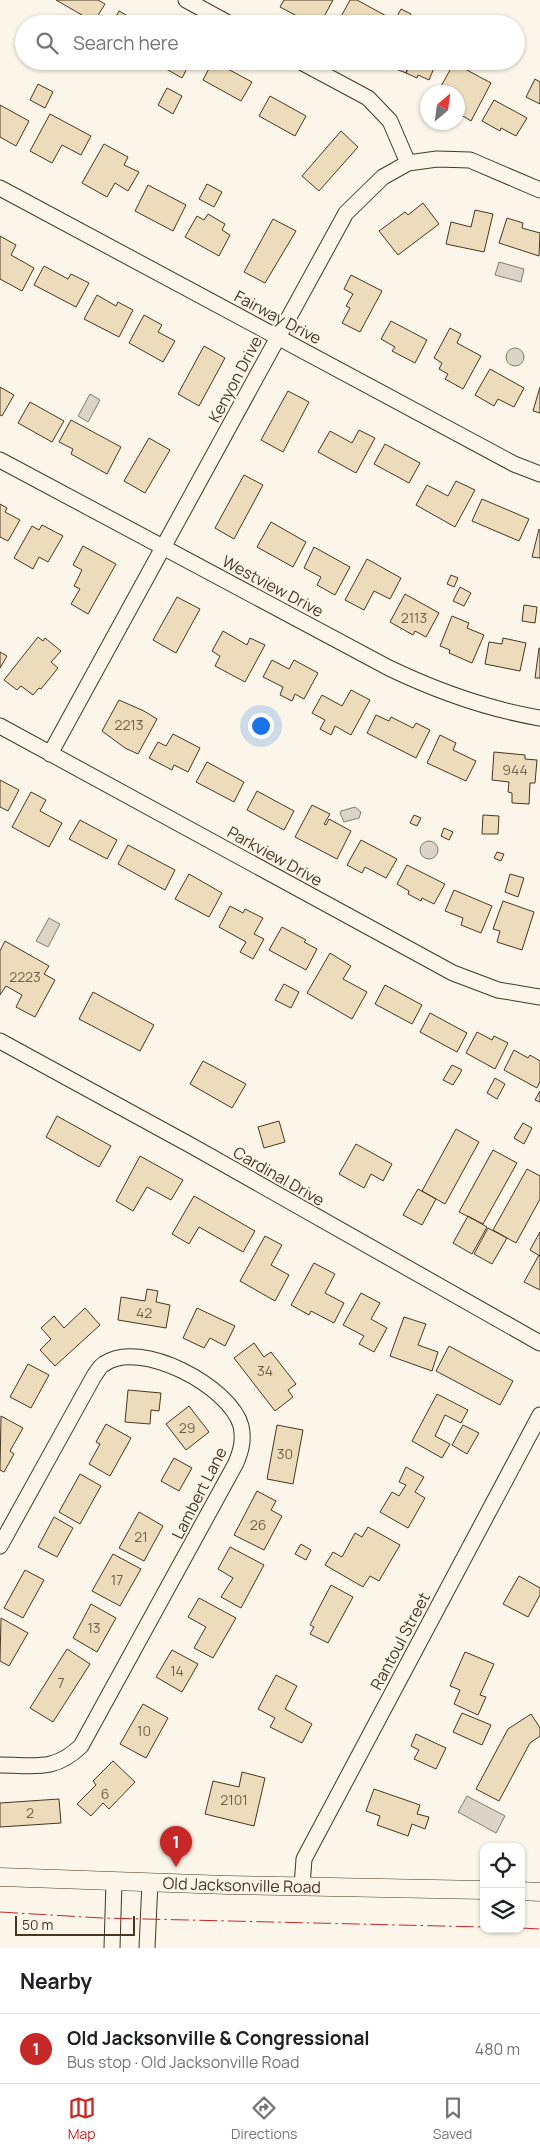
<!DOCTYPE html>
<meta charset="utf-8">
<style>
:root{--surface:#fff;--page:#f6f6f6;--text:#202124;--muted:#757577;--line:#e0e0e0;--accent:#c62828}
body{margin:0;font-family:Manrope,sans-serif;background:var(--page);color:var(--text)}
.controls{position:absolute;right:15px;bottom:15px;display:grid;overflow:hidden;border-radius:10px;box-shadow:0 1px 4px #0004}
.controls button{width:45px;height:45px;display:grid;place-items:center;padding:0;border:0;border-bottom:1px solid var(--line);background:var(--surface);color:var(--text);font:25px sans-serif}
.compass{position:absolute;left:420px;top:85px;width:45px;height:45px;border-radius:50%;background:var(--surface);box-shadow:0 1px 4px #0004;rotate:29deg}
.scale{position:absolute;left:15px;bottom:12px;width:120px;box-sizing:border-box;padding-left:5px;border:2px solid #4a3520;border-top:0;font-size:14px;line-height:18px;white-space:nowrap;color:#4a3520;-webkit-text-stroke:4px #fbf6e9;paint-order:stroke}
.you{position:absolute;left:260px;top:725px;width:18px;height:18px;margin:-12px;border:4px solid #fff;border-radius:50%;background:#1a73e8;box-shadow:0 0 0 8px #1a73e833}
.badge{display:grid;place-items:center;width:32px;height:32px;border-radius:50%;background:var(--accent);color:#fff;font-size:16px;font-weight:700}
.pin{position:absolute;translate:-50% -41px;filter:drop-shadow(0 1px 2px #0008)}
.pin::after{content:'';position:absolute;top:26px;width:18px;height:15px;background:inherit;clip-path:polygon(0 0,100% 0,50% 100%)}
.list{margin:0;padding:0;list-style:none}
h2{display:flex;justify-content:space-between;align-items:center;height:65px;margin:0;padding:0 20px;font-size:21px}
h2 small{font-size:16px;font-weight:400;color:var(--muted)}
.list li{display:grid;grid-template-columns:32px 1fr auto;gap:15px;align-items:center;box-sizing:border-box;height:70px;padding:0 20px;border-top:1px solid var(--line)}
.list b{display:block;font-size:19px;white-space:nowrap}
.list p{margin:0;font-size:16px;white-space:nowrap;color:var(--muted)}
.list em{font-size:16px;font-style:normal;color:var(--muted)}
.icon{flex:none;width:28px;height:28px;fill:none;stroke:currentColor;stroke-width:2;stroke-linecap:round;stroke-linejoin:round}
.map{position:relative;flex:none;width:540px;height:1948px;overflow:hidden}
.search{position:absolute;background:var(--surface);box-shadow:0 1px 4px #0004;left:15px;right:15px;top:15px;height:55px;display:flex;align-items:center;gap:12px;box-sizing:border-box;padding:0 18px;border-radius:28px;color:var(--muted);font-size:19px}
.sheet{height:135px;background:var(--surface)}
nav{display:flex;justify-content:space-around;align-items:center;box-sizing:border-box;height:70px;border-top:1px solid var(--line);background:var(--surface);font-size:14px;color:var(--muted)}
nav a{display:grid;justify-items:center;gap:2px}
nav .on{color:var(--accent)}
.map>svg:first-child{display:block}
.water{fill:#dcd4c6;stroke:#887966}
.building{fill:#ecdcbc;stroke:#4a3520}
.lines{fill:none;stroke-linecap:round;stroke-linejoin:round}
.minor-casing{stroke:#4a3520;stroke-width:17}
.tertiary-casing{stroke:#4a3520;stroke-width:19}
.minor{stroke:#fbf6e9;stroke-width:15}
.tertiary{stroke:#fbf6e9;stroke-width:18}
.power{stroke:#c62828;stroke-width:1;stroke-dasharray:18 4 2.5 4;stroke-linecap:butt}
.labels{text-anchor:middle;stroke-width:4;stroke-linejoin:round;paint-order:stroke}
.number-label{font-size:14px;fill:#725f47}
.street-label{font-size:16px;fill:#4a3520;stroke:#fbf6e9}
</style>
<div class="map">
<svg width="540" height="1948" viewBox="0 0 540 1948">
<rect width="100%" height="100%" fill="#fbf6e9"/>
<path class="water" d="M499,262L524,269L521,282L495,275Z
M506 357a9 9 0 1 1 18 0a9 9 0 1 1-18 0Z
M90,394L100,400L88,422L78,416Z
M355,807L361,812L359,818L344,822L340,813L341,811Z
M420 850a9 9 0 1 1 18 0a9 9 0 1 1-18 0Z
M49,918L60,924L48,947L36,941Z
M467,1796L505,1816L496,1833L458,1812Z"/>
<path class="building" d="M56,0H98L105,4L94,22Z
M284,0H333L320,24H312L280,7Z
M350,0H357L390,18L387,24H337Z
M401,9L411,14L406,24H393Z
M119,11L142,24H112Z
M42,61H54L52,66Z
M120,61H139L135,69Z
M152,61H191L182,78Z
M213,61L252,82L241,101L203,80Z
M391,61H411L406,73L391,67L393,62Z
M411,61H437L429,80L418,75L417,78L406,73Z
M454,63L491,83L471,121L458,113V107L462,99L458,97V92H449L440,88Z
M535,79L540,82V104L526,97Z
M38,84L53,92L45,108L30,100Z
M167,88L182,96L173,114L158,105Z
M270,96L306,116L295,136L259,116Z
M494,100L527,118L516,136L501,128L500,131L482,121Z
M0,105L29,121L16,146L0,137Z
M50,114L91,136L81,155L62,145L52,163L30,151Z
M341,131L358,147L319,191L302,176Z
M104,144L128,157L124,165L139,172L128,191L115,183L107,197L82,183Z
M207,184L222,192L214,207L199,199Z
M148,185L186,205L173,231L135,211Z
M423,203L439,224L398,255L379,231L405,212L408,215Z
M475,210L493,214L484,252L446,244L451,222L471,227Z
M208,214L225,224L222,230L230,235L219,256L185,237L197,216L204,220Z
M507,218L523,223L522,228L540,233L539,256L499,243Z
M273,219L296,231L265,283L244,272Z
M0,236L16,245L11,255L34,268L22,291L0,279Z
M44,266L68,279L71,274L89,283L76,307L34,285Z
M351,275L382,291L360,332L342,323L350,308L346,306L353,294L344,289Z
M97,295L116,306L118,302L133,310L119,337L84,319Z
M144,315L162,325L158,332L175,341L163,362L129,343Z
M391,321L427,340L415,363L392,351L395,347L381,339Z
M450,328L461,334L457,343L481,356L463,389L445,379L448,374L439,369L442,363L434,358Z
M204,346L225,358L199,406L178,394Z
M490,369L524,388L514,407L498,399L494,406L475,395Z
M0,387L14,395L2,416L0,415Z
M540,387V413L533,411Z
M288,391L309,402L283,452L261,440Z
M30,402L64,421L52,442L18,423Z
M71,420L121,447L107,474L71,454L73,449L59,442Z
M359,430L375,438L356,473L318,452L330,431L352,443Z
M149,438L170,450L145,493L124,481Z
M385,444L420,463L409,483L374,464Z
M244,475L263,485L234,539L215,528Z
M456,481L475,490L455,527L416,505L427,485L448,496Z
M482,499L529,519L519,541L472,521Z
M0,504L7,508L5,512L20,520L8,541L0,537Z
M271,522L306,542L293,567L257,547Z
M42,525L63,536L48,562L39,557L33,569L14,558L32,526L39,530Z
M539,529L540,530V558L532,557Z
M83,546L116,564L88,614L71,604L80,589L74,586L82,570L73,565Z
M314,547L350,567L335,595L317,585L321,577L304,568Z
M367,559L401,578L390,599L374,591L364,610L345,600Z
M451,575L458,578L454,587L447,584Z
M460,587L471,593L464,606L453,601Z
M405,594L439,613L426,637L415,631L413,635L390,622Z
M177,597L200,609L176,653L153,640Z
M524,605L537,607L535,623L522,621Z
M452,616L469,623L467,628L484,635L472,663L449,653L450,650L440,646Z
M223,631L247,645L250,638L265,645L245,682L215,666L220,656L212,651Z
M38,637L43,641L45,638L61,651L51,662L58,668L41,689L39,688L33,695L21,686L17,690L4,680Z
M503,638L526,643L520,671L485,664L489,642L502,644Z
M539,648H540V678H535Z
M0,652L7,656L0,668Z
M272,660L289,669L294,660L318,673L304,699L295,694L292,701L280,695L283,687L263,677Z
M351,690L370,700L351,735L335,726L331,735L320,729L325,720L312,713L322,695L342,706Z
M119,700L144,711L157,719L138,754L125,748L102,731Z
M376,715L389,721L391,717L413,728L416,723L430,730L416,758L367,733Z
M173,734L200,748L188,772L174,765L172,770L149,758L158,742L166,746Z
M440,735L456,743L453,750L476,761L466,781L427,763Z
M494,752L525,755V759L537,760L535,783H530L529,804L512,803V793L508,792L509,782L492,780Z
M207,762L244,782L234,802L196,782Z
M0,780L19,790L8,811L0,807Z
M257,791L294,811L284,830L247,810Z
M31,792L46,800L40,811L62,823L49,847L12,827Z
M312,805L330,814L324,824L326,825L329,819L351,831L337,859L295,837Z
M414,815L421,818L417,826L410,823Z
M483,815L499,816L498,834H482Z
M80,820L117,840L107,859L69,839Z
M444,828L453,832L449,840L441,836Z
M361,840L397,859L386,878L365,867L362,873L347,865Z
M128,845L175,870L165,890L118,864Z
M497,852L504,854L501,861L494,858Z
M407,865L445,884L434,904L422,898L421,901L408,894L409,891L397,884Z
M189,874L222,893L209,917L175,899Z
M510,874L524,878L518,897L505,892Z
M454,890L492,906L481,933L461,925L463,918L445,911Z
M503,901L534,912L522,950L497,942L500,931L493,929Z
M230,906L243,913L245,909L263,918L254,934L264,939L253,959L240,952L246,942L219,927Z
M282,927L306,940L304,942L317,949L306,970L269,950Z
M5,941L49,966L44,974L55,980L35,1017L16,1007L22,995L6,986L0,995V951Z
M330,953L351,966L343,979L367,992L352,1019L307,993Z
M284,984L299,992L291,1008L275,1000Z
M385,985L422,1005L412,1024L375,1004Z
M93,992L154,1025L140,1051L79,1019Z
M430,1013L467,1033L457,1052L420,1032Z
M477,1032L492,1040L494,1036L508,1043L495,1069L466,1053Z
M514,1050L528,1058L530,1055L540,1061V1081L537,1088L504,1070Z
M203,1061L246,1084L232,1108L190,1084Z
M452,1065L462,1070L453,1085L443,1080Z
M495,1078L505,1084L497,1099L487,1093Z
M540,1091V1102L535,1100Z
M57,1116L111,1146L99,1167L46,1137Z
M279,1121L285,1142L264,1148L258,1127Z
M523,1123L532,1128L524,1144L514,1138Z
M456,1129L479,1142L445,1204L422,1191Z
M356,1144L392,1164L383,1181L371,1174L364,1188L339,1174Z
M493,1150L517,1163L483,1224L459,1212Z
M140,1156L183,1180L171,1200L147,1187L133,1211L116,1201Z
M527,1169L540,1176V1199L516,1243L493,1230Z
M418,1189L436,1199L422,1225L403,1215Z
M194,1196L255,1231L243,1252L199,1227L189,1244L172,1234Z
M468,1216L487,1227L472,1254L453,1243Z
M488,1228L507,1238L492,1264L474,1254Z
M540,1232V1256L530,1250Z
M265,1236L282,1245L271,1265L289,1275L275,1301L240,1281Z
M539,1255L540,1256V1290L524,1282Z
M314,1263L335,1274L325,1293L344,1303L334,1323L311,1311L309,1315L291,1305Z
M147,1289L158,1291L156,1302L170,1305L166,1328L118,1320L121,1297L145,1301Z
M361,1293L380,1303L371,1319L387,1328L374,1352L359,1344L364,1336L343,1325Z
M85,1308L100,1325L55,1366L40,1350L51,1339L41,1328L54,1316L64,1328Z
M197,1308L235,1326L225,1346L210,1338L204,1348L183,1338Z
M404,1317L426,1324L418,1345L438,1352L432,1371L390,1356Z
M254,1343L264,1357L271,1352L296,1384L288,1390L293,1397L275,1411L234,1358Z
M449,1346L513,1381L500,1405L436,1371Z
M28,1364L49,1375L31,1408L10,1397Z
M128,1390L161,1393L159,1411L151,1410L150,1424L125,1422Z
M437,1394L468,1410L461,1423L445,1415L435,1436L450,1444L442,1458L412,1441Z
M189,1406L209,1432L186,1450L166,1424Z
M1,1416L23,1428L10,1451L14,1454L4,1472L0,1470Z
M106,1424L131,1438L110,1476L89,1464L100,1444L96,1442Z
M277,1425L303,1430L293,1484L267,1479Z
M463,1425L479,1433L467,1454L452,1445Z
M174,1458L192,1468L179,1491L161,1481Z
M406,1467L424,1477L415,1492L425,1498L408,1528L380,1512L392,1492L399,1496L406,1485L399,1482Z
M80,1474L101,1486L80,1524L59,1512Z
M257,1491L276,1501L271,1510L282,1516L264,1550L234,1535Z
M139,1512L163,1526L144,1561L119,1548Z
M54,1517L73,1528L57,1557L38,1547Z
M368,1527L400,1545L379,1581L370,1576L363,1587L325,1565L333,1552L342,1557L355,1533L362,1537Z
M301,1544L311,1550L306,1560L295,1554Z
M230,1547L264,1565L241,1608L221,1597L233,1578L218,1569Z
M113,1554L141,1569L120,1606L92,1591Z
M25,1570L44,1580L23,1618L4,1608Z
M519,1576L540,1588V1595L528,1617L503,1604Z
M331,1585L353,1597L328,1643L310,1634L314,1627L310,1625Z
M199,1598L236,1618L213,1658L194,1648L206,1627L188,1617Z
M91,1604L116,1618L97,1652L73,1638Z
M1,1618L28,1633L9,1666L0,1661Z
M67,1649L90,1664L53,1722L30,1708Z
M172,1650L198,1664L182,1692L156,1677Z
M465,1652L494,1664L480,1695L486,1697L478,1715L454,1704L460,1690L450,1686Z
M276,1675L297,1686L285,1709L312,1724L302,1743L270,1727L275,1718L258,1709Z
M143,1704L168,1718L146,1758L120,1744Z
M462,1713L491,1725L482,1745L453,1732Z
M531,1714L540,1728V1736L530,1743L499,1801L476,1789L508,1729Z
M416,1734L446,1748L436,1769L414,1759L419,1750L411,1746Z
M113,1761L135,1782L109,1809L103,1803L91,1816L77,1804L96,1785L93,1781Z
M242,1772L265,1778L254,1826L205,1814L213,1781L239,1787Z
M374,1789L420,1805L417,1814L429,1817L425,1829L412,1824L408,1836L377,1825L380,1816L366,1811Z
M59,1799L61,1823L0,1827V1803Z"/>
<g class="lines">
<defs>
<path id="minor" d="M186,0L230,24
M299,61L368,98L390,121L408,163
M0,188L514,464L540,474
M0,460L389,668C437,691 487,709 540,718
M0,726L453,973L498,990L540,997
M50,754L346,213L383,177L408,163L437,159L470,160L540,190
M0,1041L192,1146L540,1343
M0,1546L94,1376C97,1372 100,1366 104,1364C140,1338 231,1387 241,1426C244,1440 241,1451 236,1463L81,1746C54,1772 35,1765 0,1765
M302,1886L304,1859L540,1415
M112,1948L114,1881
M147,1948L150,1882"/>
<g id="tertiary">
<path id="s1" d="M0,1877L227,1885L484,1890"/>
<path d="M521,1891L540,1892"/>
</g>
</defs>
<use href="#minor" class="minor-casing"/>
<use href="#tertiary" class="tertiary-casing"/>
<use href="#minor" class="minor"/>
<use href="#tertiary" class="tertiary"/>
<path class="power" d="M0,1912L102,1918L484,1927
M521,1928L540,1929"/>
</g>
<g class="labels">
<g class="number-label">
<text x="414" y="623">2113</text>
<text x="129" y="730">2213</text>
<text x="515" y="775">944</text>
<text x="25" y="982">2223</text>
<text x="144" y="1318">42</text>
<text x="265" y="1376">34</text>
<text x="187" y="1433">29</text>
<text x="285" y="1459">30</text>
<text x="258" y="1530">26</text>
<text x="141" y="1542">21</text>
<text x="117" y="1585">17</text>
<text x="94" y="1633">13</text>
<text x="177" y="1676">14</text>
<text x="61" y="1688">7</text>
<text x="144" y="1736">10</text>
<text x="105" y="1799">6</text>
<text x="234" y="1805">2101</text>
<text x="30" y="1818">2</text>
</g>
<g class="street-label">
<text transform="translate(278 317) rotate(28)" y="6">Fairway Drive</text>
<text transform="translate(235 379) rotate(-62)" y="6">Kenyon Drive</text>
<text transform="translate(273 586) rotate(28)" y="6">Westview Drive</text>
<text transform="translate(275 856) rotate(29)" y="6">Parkview Drive</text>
<text transform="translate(279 1176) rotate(30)" y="6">Cardinal Drive</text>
<text transform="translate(199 1493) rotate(-63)" y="6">Lambert Lane</text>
<text transform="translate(400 1641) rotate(-62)" y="6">Rantoul Street</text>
<text dy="6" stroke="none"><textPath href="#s1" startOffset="242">Old Jacksonville Road</textPath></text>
</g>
</g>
</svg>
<div class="controls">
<button><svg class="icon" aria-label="locate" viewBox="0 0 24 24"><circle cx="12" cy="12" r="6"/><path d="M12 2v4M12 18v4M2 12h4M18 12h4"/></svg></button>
<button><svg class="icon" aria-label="layers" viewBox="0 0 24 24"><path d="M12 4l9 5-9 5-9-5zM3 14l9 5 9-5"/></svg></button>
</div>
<svg class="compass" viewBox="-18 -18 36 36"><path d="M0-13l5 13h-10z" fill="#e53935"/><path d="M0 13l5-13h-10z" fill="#757577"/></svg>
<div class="scale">50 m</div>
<div class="you"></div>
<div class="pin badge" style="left:176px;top:1867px">1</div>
<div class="search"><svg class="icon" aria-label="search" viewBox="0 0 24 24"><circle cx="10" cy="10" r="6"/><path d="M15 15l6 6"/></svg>Search here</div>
</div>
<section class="sheet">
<h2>Nearby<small></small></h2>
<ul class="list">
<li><span class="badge">1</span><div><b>Old Jacksonville &amp; Congressional</b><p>Bus stop · Old Jacksonville Road</p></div><em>480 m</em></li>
</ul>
</section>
<nav>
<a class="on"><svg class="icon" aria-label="map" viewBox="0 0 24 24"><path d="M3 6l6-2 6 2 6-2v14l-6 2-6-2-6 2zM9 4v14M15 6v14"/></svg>Map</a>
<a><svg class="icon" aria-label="directions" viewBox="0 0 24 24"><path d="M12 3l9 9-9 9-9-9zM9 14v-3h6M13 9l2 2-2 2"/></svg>Directions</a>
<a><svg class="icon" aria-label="saved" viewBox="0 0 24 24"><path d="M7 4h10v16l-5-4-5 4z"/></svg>Saved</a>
</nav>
